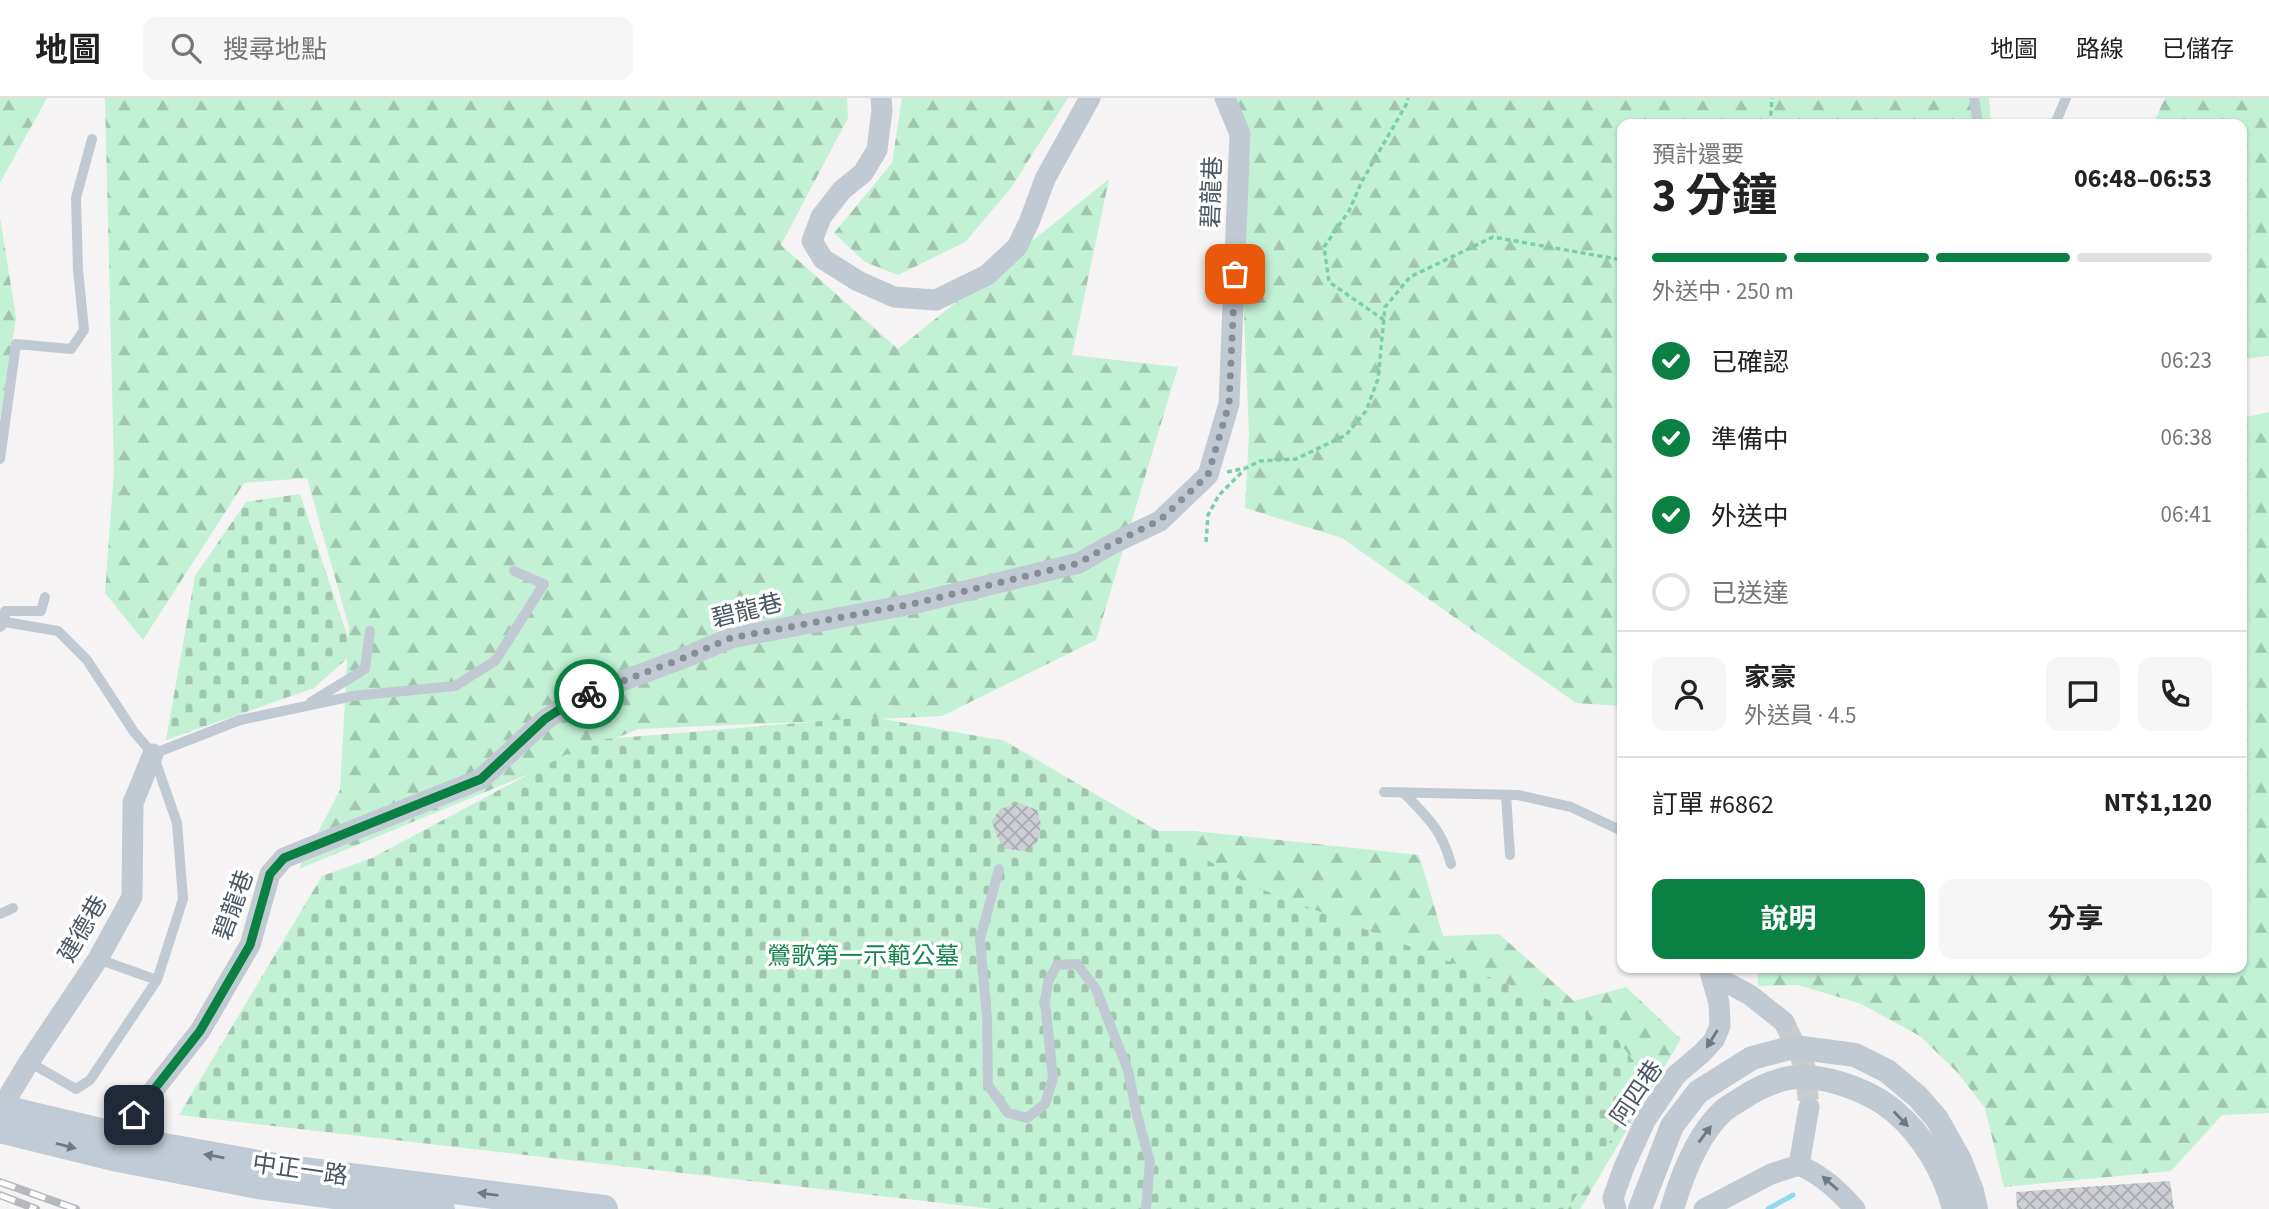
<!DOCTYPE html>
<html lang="zh-TW">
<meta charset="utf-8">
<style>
body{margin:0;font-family:"Source Sans 3","Noto Sans TC",sans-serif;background:#f6f6f6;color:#222;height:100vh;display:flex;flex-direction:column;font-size:26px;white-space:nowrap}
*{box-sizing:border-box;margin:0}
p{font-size:23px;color:#767676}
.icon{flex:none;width:38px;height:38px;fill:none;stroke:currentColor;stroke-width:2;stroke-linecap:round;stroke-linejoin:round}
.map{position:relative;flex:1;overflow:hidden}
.side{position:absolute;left:1617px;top:21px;width:630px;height:854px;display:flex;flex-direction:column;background:#fff;border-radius:14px;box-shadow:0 2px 5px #0004}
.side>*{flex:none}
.pin{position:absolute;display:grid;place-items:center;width:60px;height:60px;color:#fff;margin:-30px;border-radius:14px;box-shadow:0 4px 10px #0006}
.courier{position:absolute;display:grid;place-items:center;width:70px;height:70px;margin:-35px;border:5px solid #0b8043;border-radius:50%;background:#fff;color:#222;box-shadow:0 2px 9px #0007}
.headline em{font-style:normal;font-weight:700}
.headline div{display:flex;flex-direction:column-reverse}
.headline{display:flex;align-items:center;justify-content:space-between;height:119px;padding:0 35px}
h1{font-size:46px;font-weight:700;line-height:52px}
.bar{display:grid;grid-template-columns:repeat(4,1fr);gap:10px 7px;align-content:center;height:84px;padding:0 35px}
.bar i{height:9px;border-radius:5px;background:#e0e0e0}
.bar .selected{background:#0b8043}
.bar p{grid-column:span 4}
.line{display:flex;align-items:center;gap:18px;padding:0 35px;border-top:2px solid #e0e0e0}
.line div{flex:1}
.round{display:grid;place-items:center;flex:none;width:74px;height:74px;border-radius:14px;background:#f6f6f6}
ol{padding:0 35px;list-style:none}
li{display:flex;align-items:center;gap:21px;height:77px}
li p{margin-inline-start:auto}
li .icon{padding:7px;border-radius:50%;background:#0b8043;color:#fff;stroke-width:4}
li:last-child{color:#767676}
li i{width:38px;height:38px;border:4px solid #e0e0e0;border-radius:50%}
.cta{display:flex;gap:14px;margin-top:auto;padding:14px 35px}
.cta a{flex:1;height:80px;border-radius:14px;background:#0b8043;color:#fff;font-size:28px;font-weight:700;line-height:80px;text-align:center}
.cta a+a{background:#f6f6f6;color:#222}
header{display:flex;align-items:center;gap:42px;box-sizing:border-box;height:98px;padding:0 35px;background:#fff;border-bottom:2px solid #e0e0e0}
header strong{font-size:33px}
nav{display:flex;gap:38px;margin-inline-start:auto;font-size:24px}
.search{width:490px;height:63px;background:#f6f6f6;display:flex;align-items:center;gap:18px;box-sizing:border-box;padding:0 24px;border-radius:14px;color:#767676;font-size:26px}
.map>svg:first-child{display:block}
</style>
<header>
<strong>地圖</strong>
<div class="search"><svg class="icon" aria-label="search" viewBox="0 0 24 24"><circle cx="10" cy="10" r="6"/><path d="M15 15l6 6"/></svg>搜尋地點</div>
<nav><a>地圖</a><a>路線</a><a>已儲存</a></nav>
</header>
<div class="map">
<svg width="2269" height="1111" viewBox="0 0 2269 1111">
<defs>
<pattern id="forest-firs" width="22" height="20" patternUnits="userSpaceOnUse" patternTransform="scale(1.75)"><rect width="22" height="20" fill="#c3f1d5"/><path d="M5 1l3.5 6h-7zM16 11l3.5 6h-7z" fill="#a0c6b0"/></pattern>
<pattern id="cemetery-stones" width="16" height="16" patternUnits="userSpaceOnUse" patternTransform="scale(1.75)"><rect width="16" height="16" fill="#c3f1d5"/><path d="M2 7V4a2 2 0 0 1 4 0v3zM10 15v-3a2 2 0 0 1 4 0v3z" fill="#a0c6b0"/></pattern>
<pattern id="building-cross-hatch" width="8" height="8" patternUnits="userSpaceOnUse" patternTransform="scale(1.75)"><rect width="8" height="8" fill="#cdcfd5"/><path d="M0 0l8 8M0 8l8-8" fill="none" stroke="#a8abb0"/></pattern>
</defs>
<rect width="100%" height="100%" fill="#f5f3f3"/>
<path fill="url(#forest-firs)" d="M0,0h47l-47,85z
M105,0h742l1,20 -67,127 117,104 211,-170 -37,176 106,12 -82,273 -154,76 -304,13 -339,140 41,-79 9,-163 -42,-149 -63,5 -101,157 -38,-47 9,-123z
M902,0h166l-57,90 -46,54 -67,33 -33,-13 -31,-29 58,-70z
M1235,0h754l2,26h-369v582l-46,-3 -234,-165 -97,-30 4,-75z
M2165,0h104v258l-27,3v-235h-89z
M0,119l16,101 -16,101z
M2269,314v701l-47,2 -51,56 -167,16 -19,-79 -28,-36 -37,-36 -61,-33 -61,-18 -40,1 -1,-18h485v-550z
M1063,733h131l225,24 24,81 56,-2 75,67 52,-14 55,52 -101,170h-94z"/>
<path fill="url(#cemetery-stones)" d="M300,396l53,159 -39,35 -148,52 29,-164 51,-74z
M872,619l133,24 243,143 355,137 45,59 -80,129h-575l-814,-94 143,-239 50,-18 221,-118z"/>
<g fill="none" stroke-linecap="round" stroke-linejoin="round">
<path stroke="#90daee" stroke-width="5" d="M1768,1111l25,-14"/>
</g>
<path fill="url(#building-cross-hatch)" d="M1019,705l18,7 4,14 -4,19 -13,8 -19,-2 -8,-12 -5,-16 8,-12z
M2170,1083l4,28h-157l-1,-17z"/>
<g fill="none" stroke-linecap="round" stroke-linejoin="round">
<path stroke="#caccce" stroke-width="21" stroke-dasharray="21 10" stroke-linecap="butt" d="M1784,924l21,45 4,40"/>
<path stroke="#7ad0a6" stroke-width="3.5" stroke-dasharray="5 3.5" stroke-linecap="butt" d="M1770,26l2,-26
M1384,222l-55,-38 -5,-35 25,-36 13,-30 44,-76 2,-7
M1227,374l19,-4 14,-7 36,-2 50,-24 20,-24 12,-32 7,-72 25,-30 83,-40 129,23
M1206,444l2,-27 11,-20 25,-25"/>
<path stroke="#c1cad2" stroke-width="10" d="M1974,0l4,26
M2055,26l11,-26
M0,361l16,-115 55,5 13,-19 -6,-60 -2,-72 16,-59
M5,524v-11h36l4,-14
M0,529l5,-5 53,9 29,29 47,72 19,22 24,69 6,76 -26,81 -67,100 -14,9 -47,-27
M311,604l54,-33 5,-38
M153,656l87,-34 113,-24 102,-10 40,-25 49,-77 -30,-13
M1384,694l134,3 53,12 51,24
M1404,695c24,25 38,37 47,71
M1506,697l4,60
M999,771l-19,70 7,79 1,67 20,28 19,5 18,-14 8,-26 -8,-76 3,-20 9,-17 20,-1 19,25 32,81 9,45 13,47 -4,47
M0,816l13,-6
M98,861l59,21"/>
<path stroke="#c1cad2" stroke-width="21" d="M881,0l1,12 -5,40 -14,23 -21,17 -21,27 -9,24 11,18 35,22 36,16 42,3 51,-25 30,-28 13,-27 15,-41 45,-81
M1711,876l39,21 34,27
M0,1012l29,-48 69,-103 34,-62 1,-94 20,-49
M116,1050l3,-12 15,-21 66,-84 50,-86 20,-71 14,-16 197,-79 64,-59 34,-23 102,-38 50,-21 181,-34 167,-41 35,-20 46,-22 48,-46 21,-71 11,-270 -15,-36
M1799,1067l10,-58
M1616,1111l-3,-11 11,-31 22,-48 30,-44 26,-22 12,-13 6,-14 -1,-23 -10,-35
M1704,1111l67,-35 28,-9c24,11 39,25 56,44"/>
<path stroke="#c1cad2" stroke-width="24" d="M1640,1111l32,-83 26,-34 54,-34 42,-11 61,8 32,16 31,26 19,22 23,41 12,31 4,18
M1672,1111c10,-34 25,-74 51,-98 5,-5 12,-8 18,-12 13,-9 28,-16 43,-20 32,-9 85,11 110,32 29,24 51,62 60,98"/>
<path stroke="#c1cbd6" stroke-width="28" d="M0,1010l164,39 123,22 317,40
M0,1031l113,28 145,28 183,24"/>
<g stroke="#b5b8bd" stroke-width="8">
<path id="rail" d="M0,1084l76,27
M0,1097l36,14"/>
</g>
<use href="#rail" stroke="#fff" stroke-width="5" stroke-dasharray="16" stroke-linecap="butt"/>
</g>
<defs><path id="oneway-solid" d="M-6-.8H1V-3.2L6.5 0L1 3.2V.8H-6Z" transform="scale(1.75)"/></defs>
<g fill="#6e7983">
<use href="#oneway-solid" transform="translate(1712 941) rotate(122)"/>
<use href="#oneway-solid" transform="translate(1901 1021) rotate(46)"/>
<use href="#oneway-solid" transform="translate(1705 1036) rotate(-53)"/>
<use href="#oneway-solid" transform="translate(1830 1085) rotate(-139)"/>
</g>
<g fill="#6e7984">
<use href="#oneway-solid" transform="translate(66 1048) rotate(14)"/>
<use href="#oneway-solid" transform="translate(214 1058) rotate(-170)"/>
<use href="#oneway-solid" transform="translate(488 1096) rotate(-173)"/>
</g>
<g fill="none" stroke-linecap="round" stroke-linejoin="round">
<path stroke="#868d94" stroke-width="7" stroke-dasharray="0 12.6" d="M589,596l92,-35 50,-21 181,-34 167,-41 35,-20 46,-23 48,-45 21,-71 6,-130"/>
<path stroke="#0b8043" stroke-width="9" d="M134,1017l66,-84 50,-86 20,-71 14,-16 197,-79 64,-60 34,-22 10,-3"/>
</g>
<g text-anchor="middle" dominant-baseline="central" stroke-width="7" stroke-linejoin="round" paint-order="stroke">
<g font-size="24" fill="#4a5661" stroke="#fff">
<text transform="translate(1212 94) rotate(-88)">碧龍巷</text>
<text transform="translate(747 513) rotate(-14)">碧龍巷</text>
<text transform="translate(234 807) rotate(-70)">碧龍巷</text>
<text transform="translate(83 831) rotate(-60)">建德巷</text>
<text transform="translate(1637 995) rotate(-56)">阿四巷</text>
<text transform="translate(300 1072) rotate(8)">中正一路</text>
</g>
<g font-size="24" fill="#17864f" stroke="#fff">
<text x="863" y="858">鶯歌第一示範公墓</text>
</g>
</g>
</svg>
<div class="pin" style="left:1235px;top:176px;background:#ea580c"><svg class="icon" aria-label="bag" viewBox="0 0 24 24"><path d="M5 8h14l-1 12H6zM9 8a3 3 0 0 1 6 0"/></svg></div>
<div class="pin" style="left:134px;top:1017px;background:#1f2937"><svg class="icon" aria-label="home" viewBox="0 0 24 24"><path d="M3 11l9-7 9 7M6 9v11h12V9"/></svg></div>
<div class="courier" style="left:589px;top:596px"><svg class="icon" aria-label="bike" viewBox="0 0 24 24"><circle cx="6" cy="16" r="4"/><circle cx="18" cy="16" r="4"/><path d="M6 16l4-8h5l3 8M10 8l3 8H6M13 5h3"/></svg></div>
<section class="side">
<div class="headline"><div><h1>3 分鐘</h1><p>預計還要</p></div><em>06:48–06:53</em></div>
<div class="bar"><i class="selected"></i><i class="selected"></i><i class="selected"></i><i></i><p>外送中 · 250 m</p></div>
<ol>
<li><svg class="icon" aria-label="check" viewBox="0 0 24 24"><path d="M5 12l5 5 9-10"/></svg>已確認<p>06:23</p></li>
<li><svg class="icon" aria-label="check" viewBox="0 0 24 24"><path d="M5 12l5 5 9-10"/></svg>準備中<p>06:38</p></li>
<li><svg class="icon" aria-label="check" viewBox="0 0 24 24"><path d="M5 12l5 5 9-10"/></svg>外送中<p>06:41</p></li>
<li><i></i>已送達</li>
</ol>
<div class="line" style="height:126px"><a class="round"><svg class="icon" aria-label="person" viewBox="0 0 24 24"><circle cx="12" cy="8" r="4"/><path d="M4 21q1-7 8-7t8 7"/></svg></a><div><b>家豪</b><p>外送員 · 4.5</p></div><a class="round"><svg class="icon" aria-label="chat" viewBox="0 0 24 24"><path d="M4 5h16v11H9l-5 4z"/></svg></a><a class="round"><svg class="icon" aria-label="phone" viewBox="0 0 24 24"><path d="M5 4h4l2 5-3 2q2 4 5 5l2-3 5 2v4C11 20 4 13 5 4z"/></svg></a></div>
<div class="line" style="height:91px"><div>訂單 #6862</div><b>NT$1,120</b></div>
<div class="cta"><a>說明</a><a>分享</a></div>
</section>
</div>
